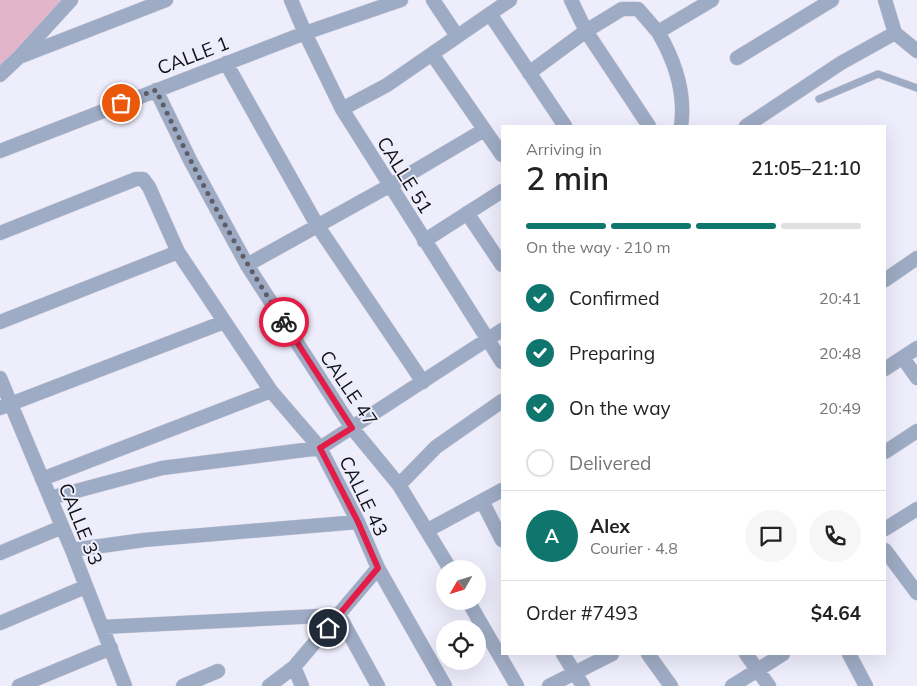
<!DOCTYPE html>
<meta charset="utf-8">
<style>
body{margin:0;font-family:Mulish,sans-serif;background:#f6f6f6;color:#222;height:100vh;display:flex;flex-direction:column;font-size:19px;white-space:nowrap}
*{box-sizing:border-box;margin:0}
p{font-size:16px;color:#767676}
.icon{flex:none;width:28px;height:28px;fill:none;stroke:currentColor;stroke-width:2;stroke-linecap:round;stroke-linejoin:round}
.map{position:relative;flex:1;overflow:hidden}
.sheet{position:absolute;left:501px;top:125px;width:385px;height:530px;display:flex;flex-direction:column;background:#fff;border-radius:0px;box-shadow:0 5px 20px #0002}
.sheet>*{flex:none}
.needle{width:32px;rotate:231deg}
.fabs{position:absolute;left:436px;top:560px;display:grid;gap:10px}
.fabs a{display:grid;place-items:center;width:50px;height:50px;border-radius:50%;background:#fff;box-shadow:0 5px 20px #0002;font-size:25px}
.pin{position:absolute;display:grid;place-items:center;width:42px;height:42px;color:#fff;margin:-21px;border:2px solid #fff;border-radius:50%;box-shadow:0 1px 5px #0007}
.courier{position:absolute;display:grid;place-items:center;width:50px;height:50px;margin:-25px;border:4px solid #e11d48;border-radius:50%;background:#fff;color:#222;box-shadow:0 1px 6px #0007}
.head em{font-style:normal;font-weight:600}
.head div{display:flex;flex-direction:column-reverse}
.head{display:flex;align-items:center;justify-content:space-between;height:85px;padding:0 25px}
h1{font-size:32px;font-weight:600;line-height:38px}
.bar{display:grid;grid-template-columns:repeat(4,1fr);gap:8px 5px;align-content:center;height:60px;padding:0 25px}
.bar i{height:6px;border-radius:4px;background:#e0e0e0}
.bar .selected{background:#0f766e}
.bar p{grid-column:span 4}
.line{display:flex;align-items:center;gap:12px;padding:0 25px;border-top:1px solid #e0e0e0}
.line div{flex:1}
.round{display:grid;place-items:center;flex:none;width:52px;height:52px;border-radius:26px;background:#f6f6f6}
ol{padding:0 25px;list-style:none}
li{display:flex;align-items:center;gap:15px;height:55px}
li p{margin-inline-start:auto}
li .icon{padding:5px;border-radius:50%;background:#0f766e;color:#fff;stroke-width:4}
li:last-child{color:#767676}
li i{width:28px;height:28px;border:2px solid #e0e0e0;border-radius:50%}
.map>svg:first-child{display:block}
</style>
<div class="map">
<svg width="917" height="686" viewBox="0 0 917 686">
<rect width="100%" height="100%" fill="#eeedfc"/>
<path fill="#e3b5cb" d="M0,0h63l-63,68z"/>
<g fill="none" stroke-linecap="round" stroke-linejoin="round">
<g stroke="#cacad7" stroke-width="8">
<path id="lane" d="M819,99l59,-25 39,14"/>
</g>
<g stroke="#cacad7" stroke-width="15">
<path id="street" d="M291,0l14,33 37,76 160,253
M433,0l24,36
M571,0l15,31 63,95
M490,14l75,112
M658,32c17,29 28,60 23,94
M895,33l22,18
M432,54l70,101
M19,57l147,-57
M737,58l95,-58
M226,63l91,162 106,157
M529,73l57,-42 36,-22h16l20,23 54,-32
M0,75l19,-18 52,-57
M156,90l34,70 57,105 105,163 47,57 51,84
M342,109l45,-24 123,-85
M746,126l95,-63 54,-30 -10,-33
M0,151l305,-118 96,-33
M467,213l35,52
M0,233l136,-54h7l6,8 29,65 93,139 49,57 38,74 20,46 67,118
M424,241l78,-50
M247,265l142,-79 95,-56
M885,280l32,-22
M0,322l178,-70
M903,358l14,20
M885,369l32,-21
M0,378l72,172 53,136
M0,408l224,-86
M885,452l32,-21
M42,479l229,-88
M399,485l37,-38 66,-46
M50,498l112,-30 158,-20 182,-118
M482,501l20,39
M885,529l32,-20
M428,530l74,-40
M72,550l72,-10 214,-18
M885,550l32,43
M0,553l62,-26
M468,601l49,85
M0,623l85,-36
M102,627l237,-12 39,71
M563,654l20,32
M648,654l23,32
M746,654l23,32
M849,654l17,32
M294,667l8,19
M19,686l92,-38
M183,686l35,-15
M269,686l25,-19 84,-99
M549,686l63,-32
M732,686l51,-32"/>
</g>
<use href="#lane" stroke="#9eabc4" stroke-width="7"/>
<use href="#street" stroke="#9eabc4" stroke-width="14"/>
</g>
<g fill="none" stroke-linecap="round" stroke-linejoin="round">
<path stroke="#5e5d66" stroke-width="5" stroke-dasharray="0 9" d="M121,103l35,-13c38,80 79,158 128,232"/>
<path stroke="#e11d48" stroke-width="6" d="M284,322l68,106 -32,20 38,74 20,46 -50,60"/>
</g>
<g text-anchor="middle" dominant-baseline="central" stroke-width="4" stroke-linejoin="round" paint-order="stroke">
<g font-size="19" fill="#101015" stroke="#eeedfc">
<text transform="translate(193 55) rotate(-21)">CALLE 1</text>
<text transform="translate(405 175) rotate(58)">CALLE 51</text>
<text transform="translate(349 388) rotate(56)">CALLE 47</text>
<text transform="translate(364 496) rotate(64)">CALLE 43</text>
<text transform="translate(81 524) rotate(68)">CALLE 33</text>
</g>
</g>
</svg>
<div class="fabs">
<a><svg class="needle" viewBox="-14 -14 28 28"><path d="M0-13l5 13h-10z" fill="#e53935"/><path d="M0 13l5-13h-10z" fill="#767676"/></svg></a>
<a><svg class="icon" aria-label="locate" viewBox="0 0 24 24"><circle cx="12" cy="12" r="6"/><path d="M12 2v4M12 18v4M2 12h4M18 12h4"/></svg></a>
</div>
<div class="pin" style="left:121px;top:103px;background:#ea580c"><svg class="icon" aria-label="bag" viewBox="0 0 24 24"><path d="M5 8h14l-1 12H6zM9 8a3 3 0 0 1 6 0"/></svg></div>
<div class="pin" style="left:328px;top:628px;background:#1f2937"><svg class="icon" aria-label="home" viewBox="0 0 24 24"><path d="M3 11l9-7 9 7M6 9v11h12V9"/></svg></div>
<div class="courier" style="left:284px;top:322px"><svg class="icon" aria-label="bike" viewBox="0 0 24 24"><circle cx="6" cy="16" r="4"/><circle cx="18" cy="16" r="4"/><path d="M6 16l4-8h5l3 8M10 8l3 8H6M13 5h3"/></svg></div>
<section class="sheet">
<div class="head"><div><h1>2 min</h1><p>Arriving in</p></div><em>21:05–21:10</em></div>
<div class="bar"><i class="selected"></i><i class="selected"></i><i class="selected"></i><i></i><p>On the way · 210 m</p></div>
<ol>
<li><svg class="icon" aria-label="check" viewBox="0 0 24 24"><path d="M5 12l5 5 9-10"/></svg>Confirmed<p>20:41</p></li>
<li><svg class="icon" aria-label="check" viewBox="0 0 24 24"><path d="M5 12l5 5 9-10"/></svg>Preparing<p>20:48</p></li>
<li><svg class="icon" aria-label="check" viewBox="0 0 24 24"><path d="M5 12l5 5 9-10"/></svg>On the way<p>20:49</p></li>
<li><i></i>Delivered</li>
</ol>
<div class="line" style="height:90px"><b class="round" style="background:#0f766e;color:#fff">A</b><div><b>Alex</b><p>Courier · 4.8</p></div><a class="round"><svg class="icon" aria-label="chat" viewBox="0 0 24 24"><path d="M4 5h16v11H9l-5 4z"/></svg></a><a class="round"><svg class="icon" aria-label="phone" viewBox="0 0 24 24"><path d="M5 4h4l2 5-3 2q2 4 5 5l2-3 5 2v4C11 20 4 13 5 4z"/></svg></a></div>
<div class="line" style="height:65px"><div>Order #7493</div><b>$4.64</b></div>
</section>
</div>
